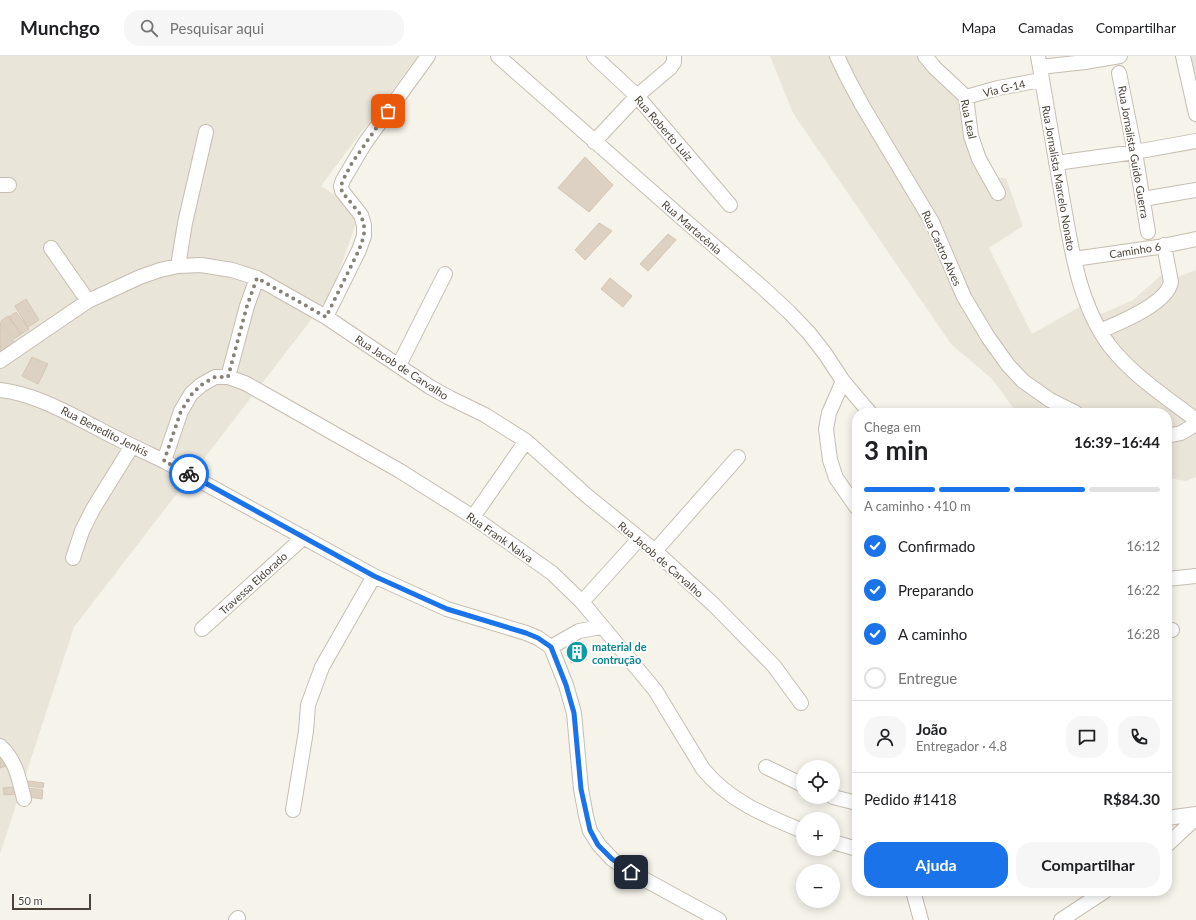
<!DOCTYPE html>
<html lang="pt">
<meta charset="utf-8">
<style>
body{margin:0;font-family:Lato,sans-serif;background:#f6f6f6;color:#202124;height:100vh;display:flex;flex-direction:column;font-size:15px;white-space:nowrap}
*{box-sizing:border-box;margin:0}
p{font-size:13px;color:#757577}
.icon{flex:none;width:22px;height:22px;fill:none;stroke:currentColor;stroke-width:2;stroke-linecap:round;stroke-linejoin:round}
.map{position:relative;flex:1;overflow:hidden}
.details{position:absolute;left:852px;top:352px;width:320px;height:488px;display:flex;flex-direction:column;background:#fff;border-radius:16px;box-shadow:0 2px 10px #0003}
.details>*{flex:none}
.tools{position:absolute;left:796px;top:704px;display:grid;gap:8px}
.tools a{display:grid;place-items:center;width:44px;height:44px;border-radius:50%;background:#fff;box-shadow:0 2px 10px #0003;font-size:20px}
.scale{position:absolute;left:12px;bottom:10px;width:79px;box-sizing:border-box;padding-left:4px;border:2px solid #4b4338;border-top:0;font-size:11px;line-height:14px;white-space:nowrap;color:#4b4338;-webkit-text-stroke:3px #fff;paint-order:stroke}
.pin{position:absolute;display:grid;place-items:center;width:34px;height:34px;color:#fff;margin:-17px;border-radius:8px;box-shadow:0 2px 6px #0006}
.courier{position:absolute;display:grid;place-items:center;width:40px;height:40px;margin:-20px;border:3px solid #1a73e8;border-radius:50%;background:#fff;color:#222;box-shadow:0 1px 5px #0007}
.headline em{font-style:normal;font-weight:700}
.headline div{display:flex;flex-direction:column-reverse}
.headline{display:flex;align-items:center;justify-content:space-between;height:68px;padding:0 12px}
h1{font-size:26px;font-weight:700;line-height:30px}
.bar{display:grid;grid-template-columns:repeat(4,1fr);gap:6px 4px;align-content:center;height:48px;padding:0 12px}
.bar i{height:5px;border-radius:3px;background:#e0e0e0}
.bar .on{background:#1a73e8}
.bar p{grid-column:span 4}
.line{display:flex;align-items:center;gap:10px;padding:0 12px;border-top:1px solid #e0e0e0}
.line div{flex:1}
.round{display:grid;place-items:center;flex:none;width:42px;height:42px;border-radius:16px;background:#f6f6f6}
ol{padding:0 12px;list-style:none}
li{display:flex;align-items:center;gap:12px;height:44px}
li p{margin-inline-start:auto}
li .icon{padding:4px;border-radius:50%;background:#1a73e8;color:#fff;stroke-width:4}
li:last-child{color:#757577}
li i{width:22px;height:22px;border:2px solid #e0e0e0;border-radius:50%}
.button{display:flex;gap:8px;margin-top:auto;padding:8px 12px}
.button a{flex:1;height:46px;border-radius:16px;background:#1a73e8;color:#fff;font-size:16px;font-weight:700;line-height:46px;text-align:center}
.button a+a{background:#f6f6f6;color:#202124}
header{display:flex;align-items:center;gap:24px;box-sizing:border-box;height:56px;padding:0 20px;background:#fff;border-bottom:1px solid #e0e0e0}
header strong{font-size:19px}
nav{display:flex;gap:22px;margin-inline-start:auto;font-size:14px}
.search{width:280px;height:36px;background:#f6f6f6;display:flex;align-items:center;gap:10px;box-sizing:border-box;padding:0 14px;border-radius:16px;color:#757577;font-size:15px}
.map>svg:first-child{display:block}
</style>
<header>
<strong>Munchgo</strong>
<div class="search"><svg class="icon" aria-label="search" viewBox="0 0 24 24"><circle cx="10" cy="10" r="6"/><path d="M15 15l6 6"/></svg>Pesquisar aqui</div>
<nav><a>Mapa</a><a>Camadas</a><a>Compartilhar</a></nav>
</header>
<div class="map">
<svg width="1196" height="864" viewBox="0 0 1196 864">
<rect width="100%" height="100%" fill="#f6f3eb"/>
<path fill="#eae5d9" d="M0,0h418l-97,130 39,26 -29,82 -257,333 -74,227z
M770,0h164l21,23 36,98 15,1 17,48 -34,22 43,86 56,-32 11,13 34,-15 33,-29 7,8 23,-9v207l-10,4 -19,-3v-65h-150l-25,-34 -41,-35 -158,-231z
M1183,0h13v64z"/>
<path fill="#dcd1c2" stroke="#d4c6b2" d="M585,101l28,28 -24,27 -31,-24z
M599,167l13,8 -27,29 -10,-10z
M668,178l8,6 -28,31 -8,-7z
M610,222l22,18 -9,11 -22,-18z
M26,243l13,21 -11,7 -13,-21z
M16,256l13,17 -8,5 -12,-17z
M8,260l13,18 -7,5 -13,-18z
M0,266l15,21 -15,11z
M32,301l16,7 -10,20 -16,-8z
M583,586l3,18 -15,3 -3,-18z
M3,698l3,12 -6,2v-13z
M28,725l16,2 -1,5 -15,-2z
M15,731l1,7 -12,1 -1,-7z
M29,732l14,2 -1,9 -14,-2z"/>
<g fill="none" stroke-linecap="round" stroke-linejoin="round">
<g stroke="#c6bdb0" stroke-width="16">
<path id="minor" d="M498,0l184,162 80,69 27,25 20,21 17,22 17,26 27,32
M594,0l43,40 93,109
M837,0l10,21 15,28 70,117 32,75 24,40 20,28 15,16 27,19 26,13
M925,0l10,12 31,29 5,39 8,23 19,34
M1038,0c8,47 16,93 24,140 9,50 16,106 47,149 23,30 57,52 87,75
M1183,0l13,58
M1040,11l45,-5 35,-6
M1119,17l16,79 13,80
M966,41l32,-9 43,-8
M594,86l43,-46 33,-28 4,-6v-6
M1056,107l79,-11 61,-11
M0,129h9
M1143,143l53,-9
M51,192l37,53
M1074,203l84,-12 38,-8
M178,210l7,-43 21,-91
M326,261l33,-67 5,-14v-11l-3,-10 -19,-24 -1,-5 2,-6 22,-37 63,-87
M1100,275c19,-8 67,-27 71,-49l-7,-37
M0,305l88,-60 52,-24 20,-7 18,-4 23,-1 31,5 25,8 69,39 104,70 20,11 35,17 41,26 60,54 69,56 59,54 60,61 27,37
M399,309l46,-91
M228,321l19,-71 10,-28
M843,325l-14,32 -3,16 4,31 6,18 21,30
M0,334c35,4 66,22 97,38 22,12 44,22 67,33l210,115 73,33 79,24 12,5 13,9 15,38 8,28 7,76 5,27 4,15 9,14 13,14 19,13 88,48
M1167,380l14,-3 15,-9
M164,405l17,-50 10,-17 10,-9 14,-8h13l17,6 23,13 132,75 73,46 79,56 30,29 73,88 48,79c26,32 63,47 100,62
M473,461l53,-76
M655,495l83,-94
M73,502l9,-27 11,-22 39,-63
M1167,523l29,-3
M582,546l57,-63
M202,573l102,-92
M1167,574h5
M551,591l28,-16 22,-4
M0,690c16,14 19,33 24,53
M766,711l37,18
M833,741l24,6
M293,754l13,-79 2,-26 14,-38 52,-91
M1167,762l29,-4
M833,786l24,7
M1167,789l29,-27
M913,835l8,29
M236,864l2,-2
M1061,864l44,-29"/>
</g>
<use href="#minor" stroke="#fff" stroke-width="14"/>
</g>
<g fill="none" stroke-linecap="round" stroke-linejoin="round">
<path stroke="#878177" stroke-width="4" stroke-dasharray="0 7.2" d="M189,418l-25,-13 17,-50 11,-17 9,-9 14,-8h13l19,-71 10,-28 69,39 33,-67 5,-14v-11l-3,-10 -19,-23 -1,-6 2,-6 9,-17 36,-52"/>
<path stroke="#1a73e8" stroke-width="5" d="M189,418l185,102 73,33 79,24 12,5 13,9 15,38 8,28 7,76 9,41 8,15 14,14 19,13"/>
</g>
<defs>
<g id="building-disc" transform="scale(1.15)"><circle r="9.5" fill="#0f9aa8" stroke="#fff"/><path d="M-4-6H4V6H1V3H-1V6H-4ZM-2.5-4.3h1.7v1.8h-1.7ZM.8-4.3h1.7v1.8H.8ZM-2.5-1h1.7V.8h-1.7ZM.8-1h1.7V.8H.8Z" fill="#fff"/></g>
</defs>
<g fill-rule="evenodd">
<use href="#building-disc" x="577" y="596"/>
</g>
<g text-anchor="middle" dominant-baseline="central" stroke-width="4" stroke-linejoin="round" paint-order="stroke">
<g font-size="11" fill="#4b4338" stroke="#fff">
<text transform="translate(1004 32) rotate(-13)">Via G-14</text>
<text transform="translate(969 63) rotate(78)">Rua Leal</text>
<text transform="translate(664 72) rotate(49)">Rua Roberto Luiz</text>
<text transform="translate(1134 96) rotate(80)">Rua Jornalista Guido Guerra</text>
<text transform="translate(1059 122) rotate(80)">Rua Jornalista Marcelo Nonato</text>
<text transform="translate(692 171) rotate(41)">Rua Martacênia</text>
<text transform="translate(942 192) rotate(66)">Rua Castro Alves</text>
<text transform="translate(1135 194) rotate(-9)">Caminho 6</text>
<text transform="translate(402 311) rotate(33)">Rua Jacob de Carvalho</text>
<text transform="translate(105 375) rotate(27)">Rua Benedito Jenkis</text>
<text transform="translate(500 481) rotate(35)">Rua Frank Nalva</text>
<text transform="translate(661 503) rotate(41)">Rua Jacob de Carvalho</text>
<text transform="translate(253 527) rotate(-42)">Travessa Eldorado</text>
</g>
<g font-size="11" font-weight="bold" fill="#0d838f" stroke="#fff" text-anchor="start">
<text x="592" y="590">material de<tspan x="592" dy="13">contrução</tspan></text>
</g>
</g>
</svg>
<div class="tools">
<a><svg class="icon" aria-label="locate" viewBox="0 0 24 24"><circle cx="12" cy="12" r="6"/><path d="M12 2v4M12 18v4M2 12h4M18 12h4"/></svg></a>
<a>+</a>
<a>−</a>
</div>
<div class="scale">50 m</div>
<div class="pin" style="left:388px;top:55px;background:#ea580c"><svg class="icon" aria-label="bag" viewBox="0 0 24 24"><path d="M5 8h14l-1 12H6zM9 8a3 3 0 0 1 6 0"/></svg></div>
<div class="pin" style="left:631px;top:816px;background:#1f2937"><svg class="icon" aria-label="home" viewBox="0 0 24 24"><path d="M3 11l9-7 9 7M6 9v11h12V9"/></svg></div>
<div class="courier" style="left:189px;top:418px"><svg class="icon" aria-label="bike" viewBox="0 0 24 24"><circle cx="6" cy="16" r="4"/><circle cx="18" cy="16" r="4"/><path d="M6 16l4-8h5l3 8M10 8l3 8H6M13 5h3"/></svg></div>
<section class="details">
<div class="headline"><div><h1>3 min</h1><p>Chega em</p></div><em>16:39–16:44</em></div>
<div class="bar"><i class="on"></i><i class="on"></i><i class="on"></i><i></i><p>A caminho · 410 m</p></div>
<ol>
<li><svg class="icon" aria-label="check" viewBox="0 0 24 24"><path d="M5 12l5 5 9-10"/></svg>Confirmado<p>16:12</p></li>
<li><svg class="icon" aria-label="check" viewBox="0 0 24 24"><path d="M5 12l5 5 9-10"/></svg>Preparando<p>16:22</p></li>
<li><svg class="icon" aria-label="check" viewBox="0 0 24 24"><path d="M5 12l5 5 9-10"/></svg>A caminho<p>16:28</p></li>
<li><i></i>Entregue</li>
</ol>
<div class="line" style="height:72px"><a class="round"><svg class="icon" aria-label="person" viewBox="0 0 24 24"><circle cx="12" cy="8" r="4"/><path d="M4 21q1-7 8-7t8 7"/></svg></a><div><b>João</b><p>Entregador · 4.8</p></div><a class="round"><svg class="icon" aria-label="chat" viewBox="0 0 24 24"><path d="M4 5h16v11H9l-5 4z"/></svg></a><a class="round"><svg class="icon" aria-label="phone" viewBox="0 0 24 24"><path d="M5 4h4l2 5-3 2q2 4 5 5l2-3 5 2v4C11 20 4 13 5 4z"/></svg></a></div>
<div class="line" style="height:52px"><div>Pedido #1418</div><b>R$84.30</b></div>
<div class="button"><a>Ajuda</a><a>Compartilhar</a></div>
</section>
</div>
